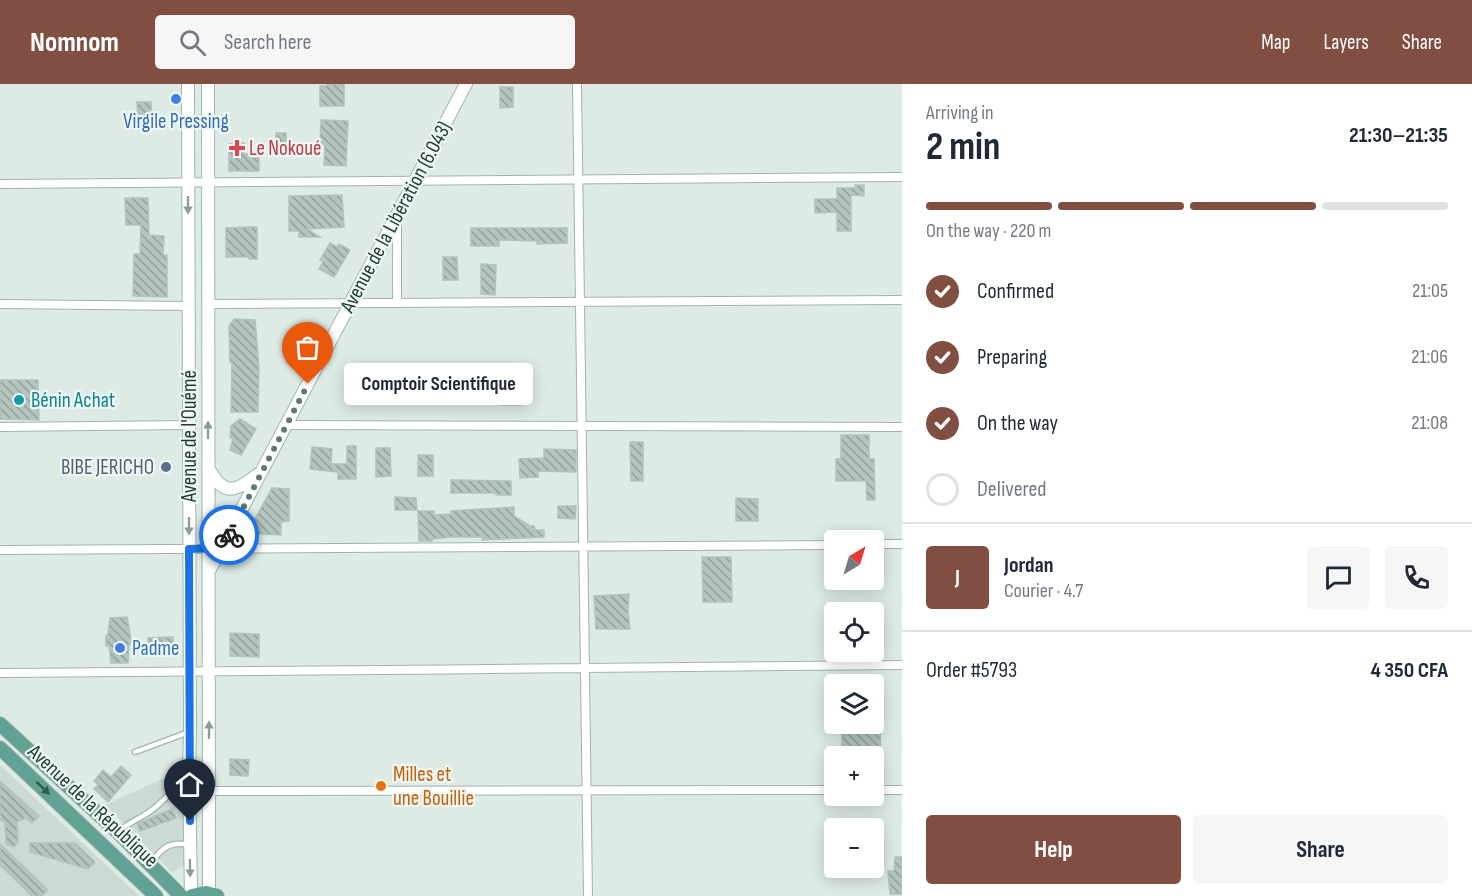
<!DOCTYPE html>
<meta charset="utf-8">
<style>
body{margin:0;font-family:"Sofia Sans Condensed",sans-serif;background:#f6f6f7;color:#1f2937;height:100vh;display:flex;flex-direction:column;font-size:22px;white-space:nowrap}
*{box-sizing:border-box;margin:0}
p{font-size:20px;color:#747a83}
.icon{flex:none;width:33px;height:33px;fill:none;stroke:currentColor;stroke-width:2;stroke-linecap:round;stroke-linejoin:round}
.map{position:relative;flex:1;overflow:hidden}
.side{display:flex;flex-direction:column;background:#fff;width:570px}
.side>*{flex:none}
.needle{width:39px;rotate:38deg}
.fabs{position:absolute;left:824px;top:446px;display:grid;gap:12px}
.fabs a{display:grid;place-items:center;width:60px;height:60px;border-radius:6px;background:#fff;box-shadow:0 3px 15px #0003;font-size:30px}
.pin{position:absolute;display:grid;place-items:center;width:51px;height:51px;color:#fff;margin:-62px -26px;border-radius:50% 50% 50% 0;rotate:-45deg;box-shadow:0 0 6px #0007}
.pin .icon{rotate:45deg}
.courier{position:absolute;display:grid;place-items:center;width:60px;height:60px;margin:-30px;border:4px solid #1a73e8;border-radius:50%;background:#fff;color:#222;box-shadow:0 2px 8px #0007}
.bubble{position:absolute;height:42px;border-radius:6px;background:#fff;box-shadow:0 3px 15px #0003;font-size:20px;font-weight:700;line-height:42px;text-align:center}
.overview em{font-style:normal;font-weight:700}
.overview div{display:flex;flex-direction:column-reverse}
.overview{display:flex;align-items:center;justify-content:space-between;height:102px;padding:0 24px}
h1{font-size:39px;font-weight:700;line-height:45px}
.bar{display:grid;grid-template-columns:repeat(4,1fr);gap:9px 6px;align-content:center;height:72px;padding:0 24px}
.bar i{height:8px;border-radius:4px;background:#e0e1e3}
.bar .on{background:#814f41}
.bar p{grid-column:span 4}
.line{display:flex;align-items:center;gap:15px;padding:0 24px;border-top:2px solid #e0e1e3}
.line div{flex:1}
.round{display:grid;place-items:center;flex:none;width:63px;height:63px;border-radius:6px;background:#f6f6f7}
ol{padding:0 24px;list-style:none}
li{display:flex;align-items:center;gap:18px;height:66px}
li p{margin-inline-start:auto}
li .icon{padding:6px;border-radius:50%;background:#814f41;color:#fff;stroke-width:4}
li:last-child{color:#747a83}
li i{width:33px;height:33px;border:3px solid #e0e1e3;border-radius:50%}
.cta{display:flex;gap:12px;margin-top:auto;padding:12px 24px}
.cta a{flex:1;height:69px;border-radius:6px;background:#814f41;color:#fff;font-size:24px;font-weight:700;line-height:69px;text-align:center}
.cta a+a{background:#f6f6f7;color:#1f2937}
header{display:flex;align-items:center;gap:36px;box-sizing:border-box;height:84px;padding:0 30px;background:#814f41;color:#fff}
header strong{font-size:28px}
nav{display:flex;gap:33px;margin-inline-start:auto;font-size:21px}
.search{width:420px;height:54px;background:#f6f6f7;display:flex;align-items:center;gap:15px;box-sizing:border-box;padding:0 21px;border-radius:6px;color:#747a83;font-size:22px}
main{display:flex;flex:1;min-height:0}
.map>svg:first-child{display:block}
</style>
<header>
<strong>Nomnom</strong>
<div class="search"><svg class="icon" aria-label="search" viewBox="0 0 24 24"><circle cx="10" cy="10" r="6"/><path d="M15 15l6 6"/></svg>Search here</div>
<nav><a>Map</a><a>Layers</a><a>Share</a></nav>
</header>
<main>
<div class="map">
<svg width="902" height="812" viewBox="0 0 902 812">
<defs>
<pattern id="building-back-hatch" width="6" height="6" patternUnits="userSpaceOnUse" patternTransform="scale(1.5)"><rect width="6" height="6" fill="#b3c5be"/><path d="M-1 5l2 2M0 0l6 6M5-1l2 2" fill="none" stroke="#91a19b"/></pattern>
</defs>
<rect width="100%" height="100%" fill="#deebe5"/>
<path fill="#ccdad4" d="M0,681l139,131h-139z
M184,685l2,95 -14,8 -67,-67z"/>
<path fill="url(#building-back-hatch)" stroke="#b0c4bd" stroke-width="1.5" d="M327,0h17v22h-24v-20h7z
M500,3h13v20l-13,1z
M137,18h14l1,23h-14z
M321,36l27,1 -2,45 -22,-1 1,-20 -5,-1z
M276,49h10l1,22h-11z
M244,59v11h15v17h-30v-27z
M855,101h9v11l-13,-1v36h-14v-19l-22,1v-14h22v-11h18z
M342,111l2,32 -37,2 13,8h-21v-6h-10v-35z
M125,114h23l1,37 15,1 -1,19h4v42l-34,-1 1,-42h6l1,-29h-15z
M248,143h9v32h-8v-2h-23v-29z
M471,144h96v15l-30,1v-3l-38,-1v6h-28z
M330,159l7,4 2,-3 11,6 -16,27 -15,-8 4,-7 -3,-2z
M443,173h14l1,23h-15z
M481,180l15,1 -1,30 -14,-1z
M234,235l21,1 4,48 -1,44h-27l1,-50h-2l-1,-36z
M509,280h11l1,41h-18l-1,-16h-9l-1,-22h17z
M0,296h38l1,40 -39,-1z
M240,335l16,10 -15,26 -11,-5 3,-12h-3l1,-12z
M841,351h28v24h5l1,41h-8l-1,-19h-30v-22h5z
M630,358h13v39h-12z
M347,362h9v33h-18v-7l-28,-3 2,-22 20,2 -1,15h16z
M376,364h14l1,28 -15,1z
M544,365l32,1v22l-38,-1v6l-18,1 -1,-19 25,-1z
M418,371h15v21h-15z
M451,396l60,1v14h-15v-2h-45z
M272,404l17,1v32l-8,1v13l-34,-2z
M395,413l21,1 1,12h-22z
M736,414l22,1v22h-22z
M558,422h18l-1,13 -17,-1z
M514,423v9l16,10h4l1,4h9v7l-62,3v-3h-29l-21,2v2h-13l-1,-30h16v4l17,-1v-3z
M702,473h29l1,45h-29z
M629,510l-1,17 2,18h-34l-2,-33z
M127,533l5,28h-3l-1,18h-17l-2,-18 -3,1v-10l2,-2 2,-16z
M230,549l29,1v23l-29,-1z
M173,553v18l-24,1 -1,-18z
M873,598h8l-1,96h-7v-22h-31v-33h31z
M230,675l19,1 -1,16 -18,-1z
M121,682l10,9 -23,27 -14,-13 4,-4 -4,-4 9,-11 8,7z
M0,697l39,35 -7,7 -6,-5 -9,4 1,20 -4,5 -8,-3 -1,-21 -5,-4z
M172,725l4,9 -36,13 -3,-7z
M30,759h45l20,19 -7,7 -58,-17z
M0,760l48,46 -6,6h-10l-32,-31z
M895,773h7v37h-12l-2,-23h6z"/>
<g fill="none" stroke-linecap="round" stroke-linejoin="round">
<g stroke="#a1b3ac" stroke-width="7">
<path id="lane" d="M135,668l54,-20
M120,746c10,-8 19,-11 29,-18 16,-10 25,-25 38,-37
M151,780c10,-17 20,-23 39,-19"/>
</g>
<g stroke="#a1b3ac" stroke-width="10">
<path id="street" d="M577,0l11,812
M0,100l902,-7
M397,133v86
M0,220l188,2
M208,220l694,-4
M287,341l615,2
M0,343l189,-2
M873,460h29
M0,466l834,-5
M0,589c301,0 601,-7 902,-8
M873,706h29
M209,707l625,-1"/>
</g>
<g stroke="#9db7ae" stroke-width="14">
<path id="secondary" d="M188,0l2,647 -1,42 2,123
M208,0l1,810
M210,387c14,25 26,21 47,4
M209,487l257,-487"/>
</g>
<g stroke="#c0c8c6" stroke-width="16">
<path id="primary" d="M0,640l118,108 63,64
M0,664l156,148
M192,812l14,-3 11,3"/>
</g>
<use href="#lane" stroke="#fff" stroke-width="4.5"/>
<use href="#street" stroke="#fff" stroke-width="8"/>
<use href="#secondary" stroke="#fff" stroke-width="12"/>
<use href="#primary" stroke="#60a293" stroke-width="14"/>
</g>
<defs><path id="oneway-solid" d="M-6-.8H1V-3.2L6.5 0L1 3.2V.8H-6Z" transform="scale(1.5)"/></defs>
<g fill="#8f9d9a">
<use href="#oneway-solid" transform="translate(188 121) rotate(90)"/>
<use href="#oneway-solid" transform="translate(208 346) rotate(-90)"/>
<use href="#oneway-solid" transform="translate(189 442) rotate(90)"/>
<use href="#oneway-solid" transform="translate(209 646) rotate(-90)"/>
<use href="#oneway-solid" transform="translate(190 784) rotate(89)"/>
</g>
<use fill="#325a50" href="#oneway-solid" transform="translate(43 704) rotate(43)"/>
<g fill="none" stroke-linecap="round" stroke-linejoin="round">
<path stroke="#627972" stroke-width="6" stroke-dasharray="0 10.8" d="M229,451l79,-151"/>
<path stroke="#1a73e8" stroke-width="8" d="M190,737l-1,-272 33,-1 7,-13"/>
</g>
<g fill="#3f7fe0" stroke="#eef7f3" stroke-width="2">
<circle cx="176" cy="15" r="6"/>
<circle cx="120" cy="564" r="6"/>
</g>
<path fill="#e0444e" stroke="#eef7f3" stroke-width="2" d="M234 55h6v6h6v6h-6v6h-6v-6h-6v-6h6z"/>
<circle fill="#0f9aa8" stroke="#eef7f3" stroke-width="2" cx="19" cy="316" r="6"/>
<circle fill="#5c6f8a" stroke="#eef7f3" stroke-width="2" cx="166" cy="383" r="6"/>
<circle fill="#e8710a" stroke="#eef7f3" stroke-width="2" cx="381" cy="702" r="6"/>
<g text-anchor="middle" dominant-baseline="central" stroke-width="4.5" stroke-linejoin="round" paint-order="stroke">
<g font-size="21" fill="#366cbe" stroke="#eef7f3">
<text x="176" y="37">Virgile Pressing</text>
<text x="132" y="564" text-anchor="start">Padme</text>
</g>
<g font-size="21" fill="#be3a42" stroke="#eef7f3" text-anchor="start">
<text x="249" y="64">Le Nokoué</text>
</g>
<g font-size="21" fill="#1f3b34" stroke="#eef7f3">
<text transform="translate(396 133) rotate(-62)">Avenue de la Libération (6.043)</text>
<text transform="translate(189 352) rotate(-90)">Avenue de l'Ouémé</text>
<text transform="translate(93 722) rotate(43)">Avenue de la République</text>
</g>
<g font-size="21" fill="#0d838f" stroke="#eef7f3" text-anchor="start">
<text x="31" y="316">Bénin Achat</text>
</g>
<g font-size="21" fill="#4e5e75" stroke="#eef7f3" text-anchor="end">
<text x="154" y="383">BIBE JERICHO</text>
</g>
<g font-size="21" fill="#c56008" stroke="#eef7f3" text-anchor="start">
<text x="393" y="690">Milles et<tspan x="393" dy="24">une Bouillie</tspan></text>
</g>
</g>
</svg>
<div class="fabs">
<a><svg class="needle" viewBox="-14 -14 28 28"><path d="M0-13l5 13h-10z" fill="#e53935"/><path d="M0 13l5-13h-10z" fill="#747a83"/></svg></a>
<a><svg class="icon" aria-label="locate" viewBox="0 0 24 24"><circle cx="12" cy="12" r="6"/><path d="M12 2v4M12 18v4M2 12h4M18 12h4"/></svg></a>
<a><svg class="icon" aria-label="layers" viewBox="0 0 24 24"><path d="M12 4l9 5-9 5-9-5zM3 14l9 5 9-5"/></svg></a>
<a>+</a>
<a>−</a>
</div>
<div class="pin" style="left:308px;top:300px;background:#ea580c"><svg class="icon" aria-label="bag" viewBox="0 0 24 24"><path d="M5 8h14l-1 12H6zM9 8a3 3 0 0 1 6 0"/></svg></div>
<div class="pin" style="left:190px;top:737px;background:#1f2937"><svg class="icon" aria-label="home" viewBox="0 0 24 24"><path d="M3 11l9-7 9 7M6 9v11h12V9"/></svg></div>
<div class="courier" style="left:229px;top:451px"><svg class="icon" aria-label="bike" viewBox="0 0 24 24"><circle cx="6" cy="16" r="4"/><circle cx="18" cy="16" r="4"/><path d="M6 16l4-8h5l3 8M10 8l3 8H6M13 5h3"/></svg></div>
<div class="bubble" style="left:344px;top:279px;width:189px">Comptoir Scientifique</div>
</div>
<section class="side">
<div class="overview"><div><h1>2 min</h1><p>Arriving in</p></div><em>21:30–21:35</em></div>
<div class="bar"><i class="on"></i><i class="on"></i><i class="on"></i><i></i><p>On the way · 220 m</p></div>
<ol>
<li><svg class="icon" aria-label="check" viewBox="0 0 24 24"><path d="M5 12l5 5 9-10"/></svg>Confirmed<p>21:05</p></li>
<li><svg class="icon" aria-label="check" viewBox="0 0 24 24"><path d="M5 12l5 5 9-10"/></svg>Preparing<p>21:06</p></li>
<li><svg class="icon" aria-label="check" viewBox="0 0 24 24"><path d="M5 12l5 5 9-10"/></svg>On the way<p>21:08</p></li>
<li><i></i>Delivered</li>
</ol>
<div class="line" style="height:108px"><b class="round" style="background:#814f41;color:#fff">J</b><div><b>Jordan</b><p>Courier · 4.7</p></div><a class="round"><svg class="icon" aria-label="chat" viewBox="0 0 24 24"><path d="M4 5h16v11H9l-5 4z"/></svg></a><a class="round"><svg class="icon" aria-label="phone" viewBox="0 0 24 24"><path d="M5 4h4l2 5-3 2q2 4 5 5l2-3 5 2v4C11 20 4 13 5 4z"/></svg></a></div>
<div class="line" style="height:78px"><div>Order #5793</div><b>4 350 CFA</b></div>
<div class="cta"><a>Help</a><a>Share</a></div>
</section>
</main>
